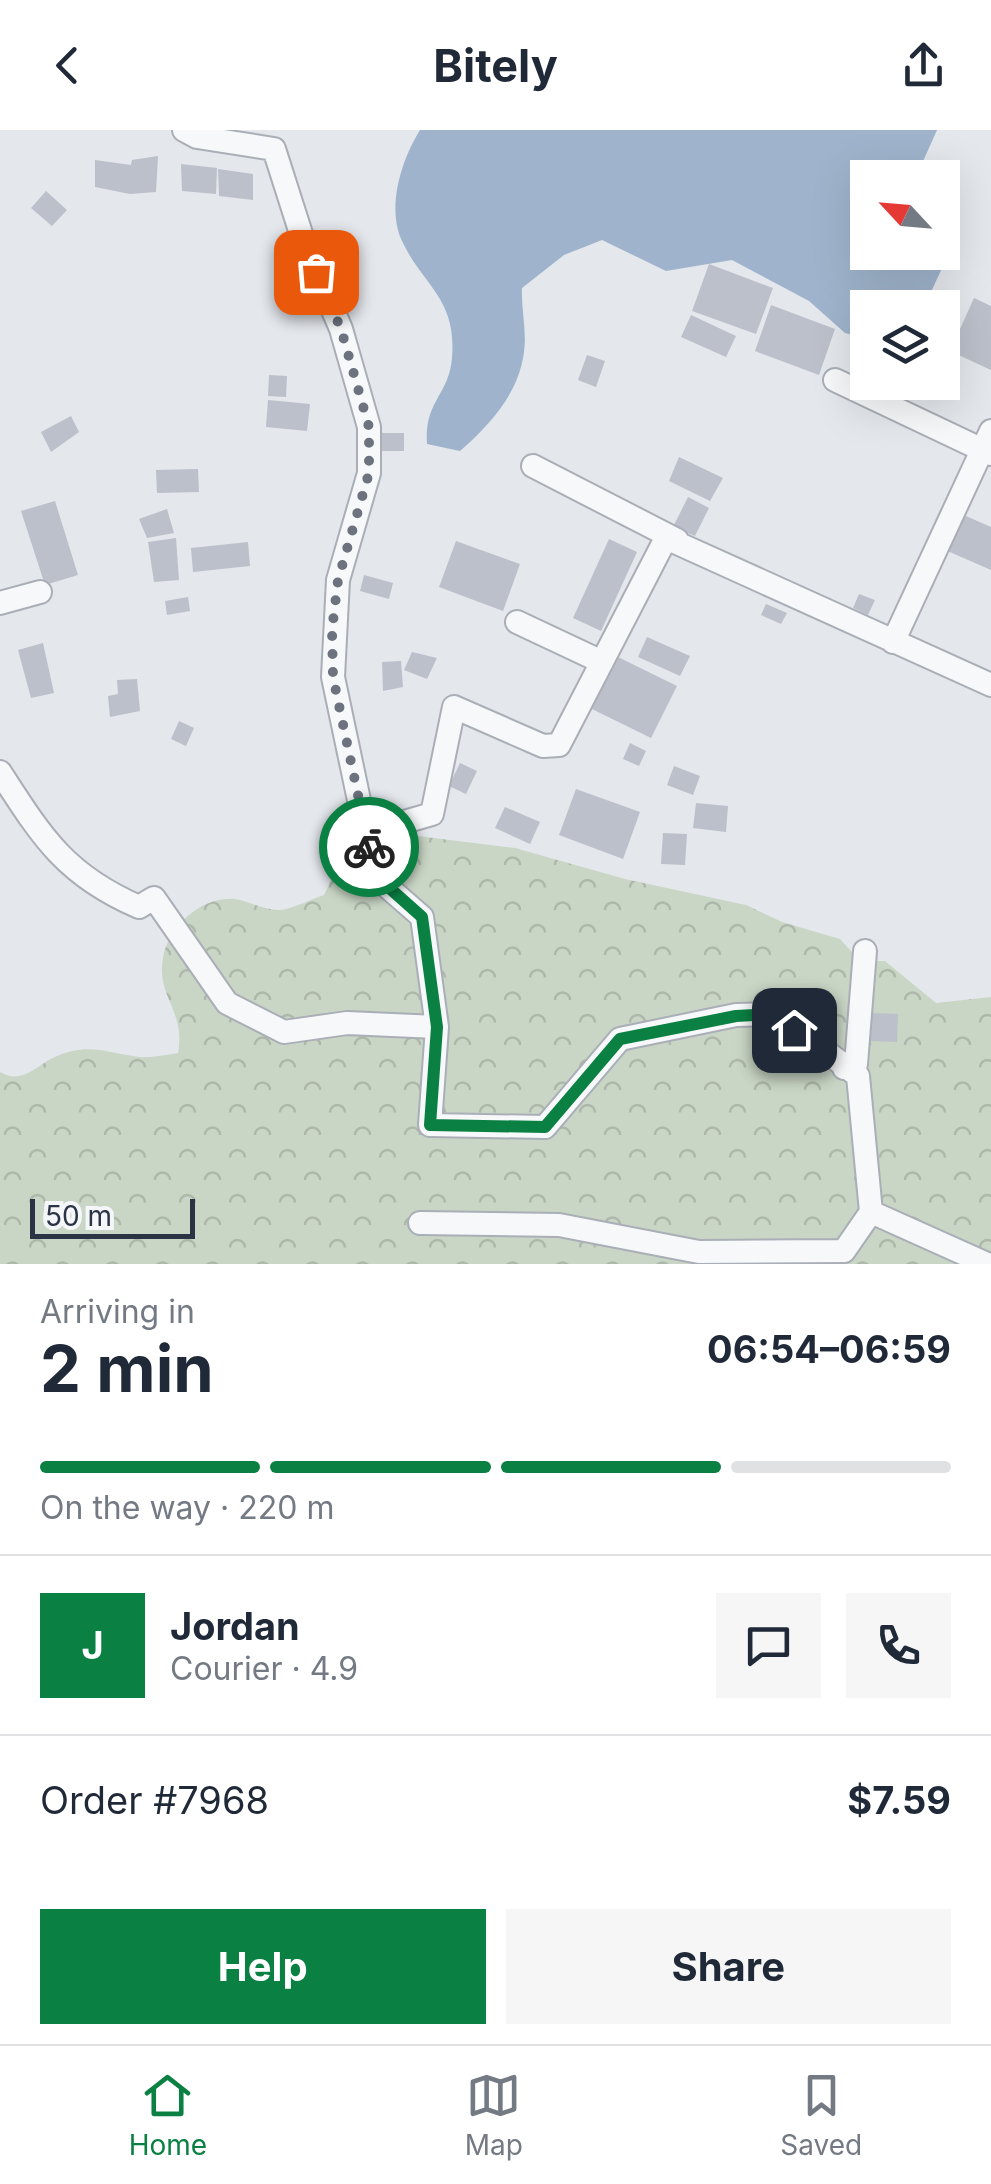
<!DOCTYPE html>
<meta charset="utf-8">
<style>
body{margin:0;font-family:Inter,sans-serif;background:#f6f6f7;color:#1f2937;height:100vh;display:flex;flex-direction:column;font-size:38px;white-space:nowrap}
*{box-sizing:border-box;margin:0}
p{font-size:32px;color:#747a83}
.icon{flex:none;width:55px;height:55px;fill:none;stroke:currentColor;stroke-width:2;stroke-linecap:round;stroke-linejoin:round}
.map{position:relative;height:1134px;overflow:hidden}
.sheet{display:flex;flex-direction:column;background:#fff;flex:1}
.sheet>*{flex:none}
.needle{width:65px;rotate:296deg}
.controls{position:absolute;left:850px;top:30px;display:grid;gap:20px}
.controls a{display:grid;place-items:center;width:110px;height:110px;border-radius:0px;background:#fff;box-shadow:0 10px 40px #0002;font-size:50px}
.scale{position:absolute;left:30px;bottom:25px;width:165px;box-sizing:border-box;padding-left:10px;border:5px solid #2b3445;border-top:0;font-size:28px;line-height:35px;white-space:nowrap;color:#2b3445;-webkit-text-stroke:8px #f4f6f9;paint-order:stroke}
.pin{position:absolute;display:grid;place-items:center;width:85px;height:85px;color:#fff;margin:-42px;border-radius:20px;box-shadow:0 5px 15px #0006}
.courier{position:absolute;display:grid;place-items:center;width:100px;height:100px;margin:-50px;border:8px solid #0b8043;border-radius:50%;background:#fff;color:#222;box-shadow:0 2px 12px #0007}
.head em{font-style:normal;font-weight:700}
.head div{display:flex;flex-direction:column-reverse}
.head{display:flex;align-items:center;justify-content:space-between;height:170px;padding:0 40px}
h1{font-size:65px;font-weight:700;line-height:75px}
.bar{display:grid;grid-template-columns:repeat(4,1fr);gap:15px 10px;align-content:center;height:120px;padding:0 40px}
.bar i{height:12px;border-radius:8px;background:#e0e1e3}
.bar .on{background:#0b8043}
.bar p{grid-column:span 4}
.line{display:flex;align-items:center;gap:25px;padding:0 40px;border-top:2px solid #e0e1e3}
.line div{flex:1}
.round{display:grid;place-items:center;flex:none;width:105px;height:105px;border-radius:0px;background:#f6f6f7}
.action{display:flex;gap:20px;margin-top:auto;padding:20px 40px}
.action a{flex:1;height:115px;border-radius:0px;background:#0b8043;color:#fff;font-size:40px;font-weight:700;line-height:115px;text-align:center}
.action a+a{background:#f6f6f7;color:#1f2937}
header{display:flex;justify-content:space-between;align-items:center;height:130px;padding:0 40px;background:#fff;font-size:45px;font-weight:700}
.tab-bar{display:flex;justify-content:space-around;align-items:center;height:140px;border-top:2px solid #e0e1e3;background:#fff;font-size:28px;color:#747a83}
.tab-bar a{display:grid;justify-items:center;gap:5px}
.tab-bar .on{color:#0b8043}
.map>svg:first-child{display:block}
</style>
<header><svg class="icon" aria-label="back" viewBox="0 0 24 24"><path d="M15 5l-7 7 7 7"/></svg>Bitely<svg class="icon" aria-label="share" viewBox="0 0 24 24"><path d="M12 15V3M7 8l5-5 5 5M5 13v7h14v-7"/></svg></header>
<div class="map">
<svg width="991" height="1134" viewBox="0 0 991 1134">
<defs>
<pattern id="park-crowns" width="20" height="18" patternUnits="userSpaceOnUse" patternTransform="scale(2.5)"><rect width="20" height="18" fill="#c9d6c5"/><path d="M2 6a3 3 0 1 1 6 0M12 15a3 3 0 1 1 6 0" fill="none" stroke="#adb8ab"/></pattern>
</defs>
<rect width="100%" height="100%" fill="#e4e7ec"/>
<path fill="url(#park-crowns)" d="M386,702l129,16 110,31 121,26 36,17 58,17 20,22h25l51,42 55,-6v267h-991v-192c23,13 35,-6 55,-15 33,-15 52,-4 84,0 12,1 26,-2 39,-4 8,-43 -22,-55 -15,-95 5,-32 39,-62 72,-59 14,2 30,12 45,11 13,-1 31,-11 44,-15l19,-40z"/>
<path fill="#9fb4cc" d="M420,0h517l-21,47 -48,1v74h74l1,-56 9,5 4,37 -32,69 -56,1 -1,31 -22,-6 -36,-32 -77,-41 -66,11 -64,-31 -38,15 -42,33c-1,21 5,43 2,64 -5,41 -34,73 -64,99l-33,-7c-3,-43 22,-49 25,-86 5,-60 -29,-72 -50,-117 -16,-34 0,-82 18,-111z"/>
<path fill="#bbc0ca" d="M158,26l-2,36 -26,2 -35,-7v-27l36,5 1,-5z
M181,34l36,4 -1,26 -34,-3z
M218,39l35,5v26l-34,-4z
M46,61l21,19 -15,16 -21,-18z
M709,134l64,24 -17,46 -64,-23z
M974,168l17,8v64l-41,-19z
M771,175l64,24 -16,46 -64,-24z
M691,185l45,21 -10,21 -45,-20z
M587,225l18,6 -9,26 -18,-7z
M269,245l18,1 -1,21 -18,-1z
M268,270l42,4 -3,27 -41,-4z
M71,286l8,16 -28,20 -10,-20z
M381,303h23v18h-23z
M679,327l44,21 -13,23 -41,-20z
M198,339l1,23 -42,1 -1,-23z
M688,367l21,11 -14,28 -22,-9z
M55,371l23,74 -33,10 -24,-74z
M167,379l7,24 -27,5 -8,-19z
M959,383l32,14v43l-48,-21z
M176,408l3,42 -25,2 -6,-40z
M609,409l28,13 -36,79 -28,-13z
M456,411l64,23 -17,47 -64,-24z
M248,412l2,24 -57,6 -2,-24z
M364,445l29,8 -4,16 -29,-8z
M859,464l16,6 -7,15 -15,-7z
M188,467l2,14 -23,4 -2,-14z
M766,474l21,9 -6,11 -20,-9z
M647,507l43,19 -10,20 -42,-19z
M43,513l11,50 -23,5 -13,-48z
M412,522l25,6 -10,21 -23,-9z
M618,527l59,29 -26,52 -59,-29z
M401,531l2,26 -20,4 -1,-29z
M137,549l3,32 -30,6 -2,-21 10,-2 -1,-14z
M179,591l15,7 -8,18 -15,-7z
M630,613l16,8 -7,15 -16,-7z
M460,633l17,8 -11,23 -17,-8z
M674,636l26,10 -7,19 -26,-10z
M576,659l64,23 -17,47 -64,-24z
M696,673l32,3 -2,26 -33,-4z
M505,677l35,15 -10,22 -35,-16z
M663,703l24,1 -2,31 -24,-1z
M833,880l1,14 -22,2 -1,-14z
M872,883l26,1 -1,28 -26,-1z"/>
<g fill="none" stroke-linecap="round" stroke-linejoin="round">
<g stroke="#a9aeb7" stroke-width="26">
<path id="minor" d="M835,250l156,74
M533,336l144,74
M0,473l40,-11
M517,492l85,40
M893,512l98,-211
M0,642c42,65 65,103 139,135l15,-9 73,105 57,29 63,-9 90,4 -15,-110 -47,-41 -42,-199 5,-97 31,-107v-46l-28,-98 -37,-86 -30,-94 -77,-12 -13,-7
M366,703l66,-19 22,-107 89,39 16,-1 107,-207 325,147
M437,897l-7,98 115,2 75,-88 116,-24 41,-1 81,62 13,136
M844,938l12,-4 9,-113
M420,1093l139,2 140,27 145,-1 27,-39 116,52"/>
</g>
<use href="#minor" stroke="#f7f8fa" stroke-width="22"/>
</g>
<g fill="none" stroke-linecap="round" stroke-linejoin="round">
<path stroke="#6c737f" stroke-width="10" stroke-dasharray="0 18" d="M316,142l25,57 28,98v46l-31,107 -6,50 1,47 36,170"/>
<path stroke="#0b8043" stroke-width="12" d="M369,717l7,29 46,41 15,110 -7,98 115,2 75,-88 116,-23 40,-2 18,16"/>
</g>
</svg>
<div class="controls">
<a><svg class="needle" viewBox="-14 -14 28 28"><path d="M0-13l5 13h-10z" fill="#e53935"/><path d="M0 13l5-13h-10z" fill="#747a83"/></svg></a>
<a><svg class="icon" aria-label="layers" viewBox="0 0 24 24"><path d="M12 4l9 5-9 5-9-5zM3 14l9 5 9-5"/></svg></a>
</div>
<div class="scale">50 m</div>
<div class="pin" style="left:316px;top:142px;background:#ea580c"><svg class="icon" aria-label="bag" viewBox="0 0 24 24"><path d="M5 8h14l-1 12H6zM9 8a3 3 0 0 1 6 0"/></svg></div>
<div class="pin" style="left:794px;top:900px;background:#1f2937"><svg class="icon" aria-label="home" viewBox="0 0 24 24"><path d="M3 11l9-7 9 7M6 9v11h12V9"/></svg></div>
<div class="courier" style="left:369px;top:717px"><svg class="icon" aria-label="bike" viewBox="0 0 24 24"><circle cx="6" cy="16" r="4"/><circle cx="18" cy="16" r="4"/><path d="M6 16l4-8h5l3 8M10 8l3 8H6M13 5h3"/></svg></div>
</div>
<section class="sheet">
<div class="head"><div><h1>2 min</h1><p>Arriving in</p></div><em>06:54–06:59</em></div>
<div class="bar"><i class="on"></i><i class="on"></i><i class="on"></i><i></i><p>On the way · 220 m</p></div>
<div class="line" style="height:180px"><b class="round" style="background:#0b8043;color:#fff">J</b><div><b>Jordan</b><p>Courier · 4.9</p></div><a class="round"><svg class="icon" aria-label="chat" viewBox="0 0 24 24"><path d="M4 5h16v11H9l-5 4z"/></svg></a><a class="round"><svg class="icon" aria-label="phone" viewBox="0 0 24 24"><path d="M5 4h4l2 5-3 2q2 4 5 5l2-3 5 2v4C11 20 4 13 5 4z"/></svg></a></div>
<div class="line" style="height:130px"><div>Order #7968</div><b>$7.59</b></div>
<div class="action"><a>Help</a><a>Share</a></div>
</section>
<nav class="tab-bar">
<a class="on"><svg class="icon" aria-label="home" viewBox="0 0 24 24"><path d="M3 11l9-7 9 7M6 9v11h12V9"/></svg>Home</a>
<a><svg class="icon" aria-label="map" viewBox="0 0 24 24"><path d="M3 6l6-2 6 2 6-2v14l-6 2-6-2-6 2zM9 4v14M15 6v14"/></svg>Map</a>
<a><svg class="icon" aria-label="saved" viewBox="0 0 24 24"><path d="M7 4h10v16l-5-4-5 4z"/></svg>Saved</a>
</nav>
